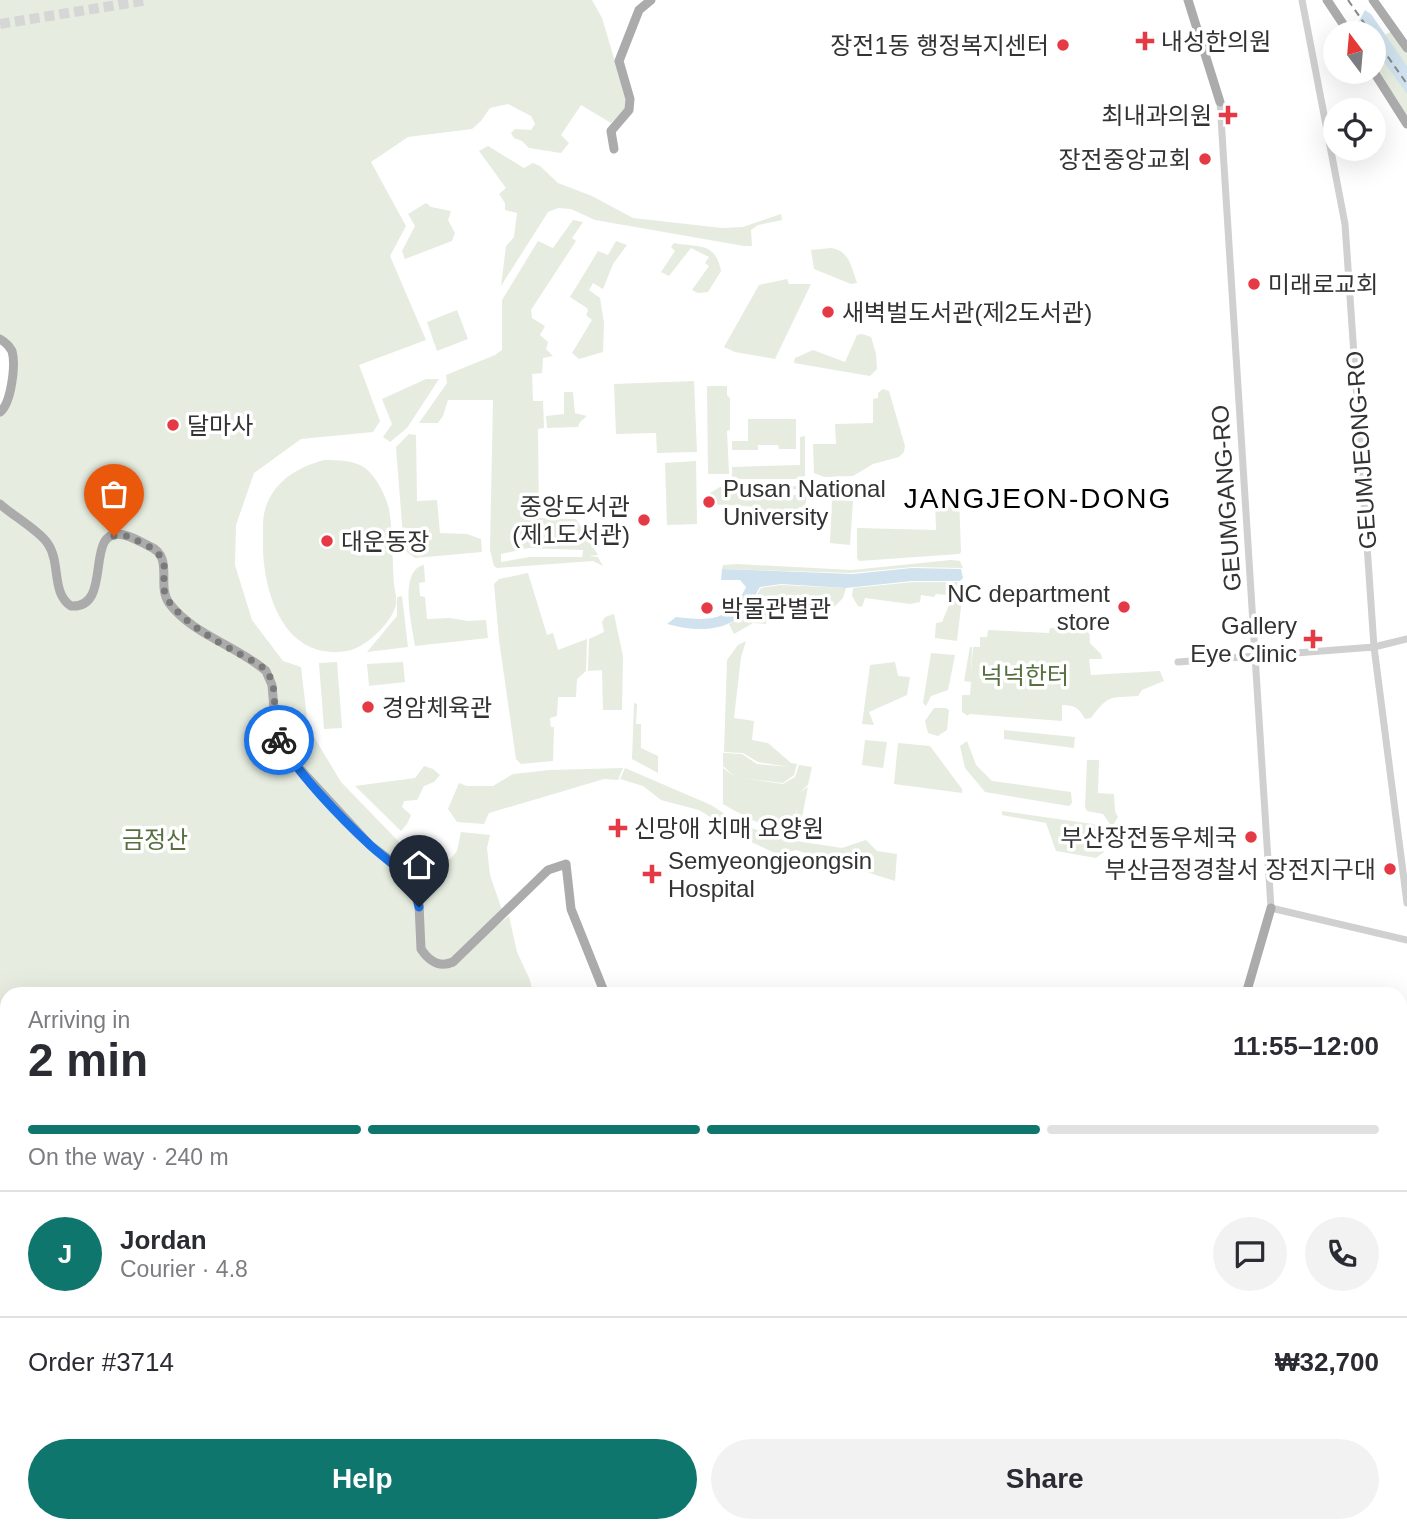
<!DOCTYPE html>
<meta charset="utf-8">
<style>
body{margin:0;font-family:Helvetica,"Noto Sans KR",sans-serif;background:#f2f2f3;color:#2b2b33;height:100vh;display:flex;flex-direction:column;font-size:26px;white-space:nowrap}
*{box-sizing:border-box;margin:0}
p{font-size:23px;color:#7c7c81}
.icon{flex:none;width:38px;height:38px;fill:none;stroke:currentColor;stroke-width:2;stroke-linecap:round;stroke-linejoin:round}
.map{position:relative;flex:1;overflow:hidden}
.side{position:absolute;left:0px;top:987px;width:1407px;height:546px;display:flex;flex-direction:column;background:#fff;border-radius:21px 21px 0 0;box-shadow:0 7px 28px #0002}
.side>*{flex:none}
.needle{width:46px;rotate:344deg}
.buttons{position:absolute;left:1323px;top:21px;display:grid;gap:14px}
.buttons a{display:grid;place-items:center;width:63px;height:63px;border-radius:50%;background:#fff;box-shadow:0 7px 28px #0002;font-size:35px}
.pin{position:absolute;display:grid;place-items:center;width:60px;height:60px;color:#fff;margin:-72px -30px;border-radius:50% 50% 50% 0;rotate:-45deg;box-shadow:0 0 7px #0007}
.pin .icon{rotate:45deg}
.courier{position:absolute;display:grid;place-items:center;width:70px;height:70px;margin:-35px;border:5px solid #1a73e8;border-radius:50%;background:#fff;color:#222;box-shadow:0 2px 9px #0007}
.head em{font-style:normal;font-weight:600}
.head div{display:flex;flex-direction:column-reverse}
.head{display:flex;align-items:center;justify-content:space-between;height:119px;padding:0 28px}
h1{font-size:46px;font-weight:600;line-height:52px}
.bar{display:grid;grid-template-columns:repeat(4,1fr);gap:10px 7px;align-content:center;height:84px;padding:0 28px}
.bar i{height:9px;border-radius:5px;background:#e1e1e2}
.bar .current{background:#0f766e}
.bar p{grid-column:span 4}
.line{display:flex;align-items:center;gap:18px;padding:0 28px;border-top:2px solid #e1e1e2}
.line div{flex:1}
.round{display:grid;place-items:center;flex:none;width:74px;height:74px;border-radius:37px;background:#f2f2f3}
.cta{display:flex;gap:14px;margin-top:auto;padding:14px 28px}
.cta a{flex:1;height:80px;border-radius:42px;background:#0f766e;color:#fff;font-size:28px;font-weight:600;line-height:80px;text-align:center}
.cta a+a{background:#f2f2f3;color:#2b2b33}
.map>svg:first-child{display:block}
</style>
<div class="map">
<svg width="1407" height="1533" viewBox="0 0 1407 1533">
<rect width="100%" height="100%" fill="#fff"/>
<path fill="#e6ecdf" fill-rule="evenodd" d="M0,0h592l10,18 24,80 -1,10 -14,15 -30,-18 -20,30 8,8 -8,10 -32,-5 -7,-7 -8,-3 -3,-5 4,-4 16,1 4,-6 -4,-8 -23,-12 -18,4 -9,13 -9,8 -64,8 -37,25 35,64 -16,30 36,84 -67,25 21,56 -7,11 -72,7 -47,34 -18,52 -1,40 17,55 31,41 18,6 7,60 33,55 93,96 23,-27 4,-19 29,3 -3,13 3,27 13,38 -52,49h-13l-14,-12 -10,-66 -44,-40 -80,-88 -13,-24 -10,-62 -87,-57 -13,-15 -2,-36 -14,-17 -42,-9 -16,53 -16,16 -16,-10 -10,-51 -51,-42v-89l14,-49 -14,-27z
M1392,31l15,20v68l-33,-52v-26z
M488,146l36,22 9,-5 7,3 18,17 34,13 41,22 89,10 21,-1 38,-13 1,6 -24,5 -7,5 1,16h-8l-149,-26 -24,-11 -13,-1 -10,4 -47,74 5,-40 8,-9 3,-24 -12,-3v-7l-6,-9 7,-6 -27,-37z
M426,203l5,4 20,4 -3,9 7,13 -3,8 -47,18 -3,-8 13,-25 -7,-12z
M573,220l10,2 -11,16 4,3 -45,69 1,8 13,8 -5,9 8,7 -2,7 7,7 -10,2 -1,15 -10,1 1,27h10l1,27 -6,1 1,89 37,1 22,36 -9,1 9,1 5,9 -10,-5 -96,7 -3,-2 -4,-16 3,-150h-45l-5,16 -5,7h-19l28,-40 -1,-8 49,-20 7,-5v-50l36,-59 15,7zM529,548l54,2v1l-1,6h-53l-28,5v-8z
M616,241l11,4 -14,19 -10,25 -10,-6 -4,7 11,8 4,25 -1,29 -24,7 -7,-6 20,-33 -6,-5 2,-4 -1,-3 -17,-11 28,-46 10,4z
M674,243c27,5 41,-1 47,28l-13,21 -10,1 -6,-3 17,-24 -4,-3 4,-6 -18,-9 -22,28 -8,-4 14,-21 -4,-4z
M831,248c18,2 21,20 26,35l-6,1 -37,-15 -3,-19z
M787,279l2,5h22l-36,75 -40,-7 -11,-5 35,-62z
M457,310l11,29 -31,12 -10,-29z
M862,334l9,3 5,17 1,15 -7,7 -76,-13 1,-5 18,-8 32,12 12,-27z
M426,379h13l-32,49 -17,14 -7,-5 9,-13 -10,-25z
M694,381l3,71 -40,1 -1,-20 -40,1 -2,-50z
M707,386h20v9l3,3v32l-3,1 2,43h-21z
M883,389l6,2 16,55 -1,6 -5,5 -26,7 -20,12 -29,1 -10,-4 -1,-29h23l-1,-20 38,-1v-24l5,-1v-5z
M564,392h9l2,21 12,3 -7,6 -2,5 -31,1 -1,-12 18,-2z
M748,419h48v30h-17l-1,-4h-20v5h-26v-9h16z
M409,434l7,1 1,66 20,-1 3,33 27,1 14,5 1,13 -67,6 -11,-8 -8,-103z
M805,436v40l-8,3h-65v-12l68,-2v-28z
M324,460c13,0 30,0 41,8 11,8 21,28 24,41 4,24 3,51 5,75 1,6 3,16 2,21 -5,19 -31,43 -49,46 -64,11 -85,-61 -84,-110 0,-13 -1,-26 4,-37 10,-25 32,-37 57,-44z
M696,461l1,63 -30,1 -2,-62z
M808,486v3l-50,1v5h49l-2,12h-6l-2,15 -38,-2v-13l-49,-3v-11l10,-6z
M959,496l2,56 -2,2 -100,7 -2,-3v-30l79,2 -1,-30 2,-3z
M832,500l21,1 -3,44 -20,-2z
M0,506l47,38 22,63 20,-8 15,-56 17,-7 35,14 6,12 3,36 12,18 87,55 6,14 4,48 13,23 115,116 15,32 2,48 23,15 67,-51 8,36 13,28 3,14h-526v532h707l-10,7h-704z
M951,560l9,1 3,7 -50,-1 -62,6 -129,-4 1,-4 14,-1 115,6z
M424,565l1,17 -6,1 1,13 5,1 2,22 23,-1 18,3 18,-1 2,18 -73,8c-3,-20 -17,-76 9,-81z
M528,573l19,62 6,-2 5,17 29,-11 -1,32 -9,8 -1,18h-18l-1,19 -7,2 1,9h3l-1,34 -32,3 -5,-5 -17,-119 -5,-56 5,-5z
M914,582h50l-7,59 -22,-3 1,-15 6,-1 7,-17 -1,-9h12l-24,-2 -2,3 -13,-2 -1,7 -10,2 -45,-6 -3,9 -4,-1 -6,-10 1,-8z
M781,585l65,3 -3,10 -8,8 -29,-1 -38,4 -2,15 -13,-1 -19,11 -5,-10 15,-9 17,-27z
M402,596l6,51 -41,5 30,-36v-19z
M614,614l9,42 -1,54h-19l-1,-40 -14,1 1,-32 15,-7 -2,-10 3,-5z
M1050,628h39l1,15 11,11 1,5h-13l2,16 69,-4 4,10 -22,9 -4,6c-29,2 -29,-2 -47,22l-6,1c-6,-11 -10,-14 -23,-14v16l-93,-7 -1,2 -6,-4v-17h8l1,-13 -7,-1 6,-34h2l-1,28 2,-28h7v-10h7l1,-7 61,3z
M746,641l-5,16 -7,61 20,3 -2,19 16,3 23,20 6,1 -3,11 -11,8 -41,-5 41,6 12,-7 4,-12 13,2 -4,18 -8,7 8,-5 -9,45 -6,-1 5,-27 -7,29c-24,-5 -47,-16 -68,-29v-36l12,9 -12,-11v-13l19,1 15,10 33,3 -32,-5 -15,-9 -19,-1 3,-92 11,-15z
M931,653l24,2 -7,35 -17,6 -5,10 -3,-3z
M337,662l5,66 -18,1 -5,-66z
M403,662l2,20 -36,4 -2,-22z
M895,662l3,14 12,1 -3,18 -38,17 5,13 -12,-1 8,-59z
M634,703l3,1 -1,20h5v24l17,8v17l-26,-14z
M934,708h12l3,2 -2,20 -9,6 -10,-3 -3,-12z
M1004,730l71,7 -1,11 -70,-9z
M865,740l22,2 -4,26 -21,-3z
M967,741l9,24 16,16 79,11 1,11 -3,3 -84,-14 -20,-24 -5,-22z
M898,743l32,3 32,43v4l-68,-9z
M1087,760h12l-1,33 16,1 1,17 3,6 -6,10 -9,-13 -16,-3 -2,-4z
M424,766l9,3 7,6 -6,7 -10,4 -7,14 -13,1 -2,6 9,8 -4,9 -6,7 -46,-45 60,-8z
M623,768l-5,12 -14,-1 -115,34 -5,11 -27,-2 -9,-13 11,-26 8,3h26l20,-12 37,-4z
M625,768l86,37 26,17 40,16 65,10 24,-8 11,11 20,3 -2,27 -99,-31 -17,5 -55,-26 -4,-6 -21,-13 -38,-10 -18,-14 -23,-7z
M1002,811l91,13 4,2 7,26 -8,6 -40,-7 -10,-28 -44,-8z
M724,1526h132l-1,7h-142z"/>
<path fill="#cfe2ee" d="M1365,10l6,4 36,52v28l-33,-46v-15h-11l-6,-8z
M912,568l49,1 2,9 -3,3h-48l-66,7 -65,-4 -21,3c-5,8 -10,21 -18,28 -21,18 -49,16 -75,9l9,-7c34,4 54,5 70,-30l-6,-7h-19l1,-11 131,5z"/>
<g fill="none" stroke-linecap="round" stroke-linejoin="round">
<path stroke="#cfe2ee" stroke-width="2" d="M169,1533l14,-7"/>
<path stroke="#d6d6d6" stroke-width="10" stroke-dasharray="10 5" stroke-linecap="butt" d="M0,24l148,-24"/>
<path stroke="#d0d0d0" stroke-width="7" d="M1302,0l43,224 29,423 33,256
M1220,102l51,806 136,32
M1178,662l196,-15 33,-8
M1191,1533v-7"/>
<path stroke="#ababab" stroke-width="9" d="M1188,0l32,102
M1327,0l22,33
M1373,0l34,48
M1374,72l33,52
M614,149l-3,-18 18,-21 1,-11 -11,-38 20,-51 12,-10
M0,339c5,3 9,6 12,12 4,14 -1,53 -12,61
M0,504c12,11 41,28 48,40 13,19 3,49 23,62 44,3 11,-81 53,-71 9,2 17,7 25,11 26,11 7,39 20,57 24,32 67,42 97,68l6,14 4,47 11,23 83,90 32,24 7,11 10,24 2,45c8,12 18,19 32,13l95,-92 18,-6 5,45 34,85
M1246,994l25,-86
M1400,1321h7
M871,1533l1,-7"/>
<path stroke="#888" stroke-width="2" stroke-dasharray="7 5" stroke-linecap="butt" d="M1348,0l23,33
M1374,37l33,47"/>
</g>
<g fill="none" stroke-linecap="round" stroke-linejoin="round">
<path stroke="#7a7a7a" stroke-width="7" stroke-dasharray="0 12.6" d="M114,536c10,-3 17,2 26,6 43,19 12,37 30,61 17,22 46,38 70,51 8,5 21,10 27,18 14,20 2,48 12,68"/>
<path stroke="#1a73e8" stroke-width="9" d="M279,740c18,33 64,80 92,106 23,21 42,27 48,61"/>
</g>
<g fill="#e63946" stroke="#fff" stroke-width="2.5">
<path d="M1141.5 30.5h7v7h7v7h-7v7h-7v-7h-7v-7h7z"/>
<circle cx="1063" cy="45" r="7"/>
<path d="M1224.5 104.5h7v7h7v7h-7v7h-7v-7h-7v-7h7z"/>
<circle cx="1205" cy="159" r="7"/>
<circle cx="1254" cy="284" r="7"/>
<circle cx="828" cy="312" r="7"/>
<circle cx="173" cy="425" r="7"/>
<circle cx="709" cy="502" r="7"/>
<circle cx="644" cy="520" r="7"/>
<circle cx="327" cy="541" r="7"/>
<circle cx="1124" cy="607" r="7"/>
<circle cx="707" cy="608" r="7"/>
<path d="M1309.5 628.5h7v7h7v7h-7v7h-7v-7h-7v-7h7z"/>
<circle cx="368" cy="707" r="7"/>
<path d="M614.5 817.5h7v7h7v7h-7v7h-7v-7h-7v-7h7z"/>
<circle cx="1251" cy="837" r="7"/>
<circle cx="1390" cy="869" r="7"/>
<path d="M648.5 863.5h7v7h7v7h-7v7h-7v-7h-7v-7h7z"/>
</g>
<g text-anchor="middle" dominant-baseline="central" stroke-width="7" stroke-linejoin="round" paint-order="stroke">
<g font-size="24" fill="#333" stroke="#fff" text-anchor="start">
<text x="1161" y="41">내성한의원</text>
<text x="1049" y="45" text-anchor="end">장전1동 행정복지센터</text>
<text x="1212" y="115" text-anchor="end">최내과의원</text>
<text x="1191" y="159" text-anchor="end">장전중앙교회</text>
<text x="1268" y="284">미래로교회</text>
<text x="842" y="312">새벽벌도서관(제2도서관)</text>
<text x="187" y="425">달마사</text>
<text x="723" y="488">Pusan National<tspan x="723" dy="28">University</tspan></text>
<text x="630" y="506" text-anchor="end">중앙도서관<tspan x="630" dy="28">(제1도서관)</tspan></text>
<text x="341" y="541">대운동장</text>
<text x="1110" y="593" text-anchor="end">NC department<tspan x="1110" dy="28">store</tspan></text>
<text x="721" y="608">박물관별관</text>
<text x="1297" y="625" text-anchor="end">Gallery<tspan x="1297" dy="28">Eye Clinic</tspan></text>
<text x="382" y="707">경암체육관</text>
<text x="634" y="828">신망애 치매 요양원</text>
<text x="1237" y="837" text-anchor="end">부산장전동우체국</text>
<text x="668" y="860">Semyeongjeongsin<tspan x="668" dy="28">Hospital</tspan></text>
<text x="1376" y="869" text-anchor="end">부산금정경찰서 장전지구대</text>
</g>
<g font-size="24" fill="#333" stroke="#fff">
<text transform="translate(1361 450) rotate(-94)">GEUMJEONG-RO</text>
<text transform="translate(1226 498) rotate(-94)">GEUMGANG-RO</text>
</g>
<g font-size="24" fill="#56703f" stroke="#fff">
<text x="1025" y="675">넉넉한터</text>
<text x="155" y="839">금정산</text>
</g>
<g font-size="28" letter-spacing="2" fill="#000" stroke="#fff">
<text x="1038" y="498">JANGJEON-DONG</text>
</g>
</g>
</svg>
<div class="buttons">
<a><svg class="needle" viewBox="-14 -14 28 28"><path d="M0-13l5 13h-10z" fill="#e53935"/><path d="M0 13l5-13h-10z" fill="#7c7c81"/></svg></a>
<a><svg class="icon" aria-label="locate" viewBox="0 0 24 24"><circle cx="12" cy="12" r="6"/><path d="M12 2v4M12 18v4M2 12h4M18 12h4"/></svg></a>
</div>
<div class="pin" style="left:114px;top:536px;background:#ea580c"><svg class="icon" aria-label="bag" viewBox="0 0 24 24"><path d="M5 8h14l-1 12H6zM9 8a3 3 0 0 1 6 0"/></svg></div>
<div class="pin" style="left:419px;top:907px;background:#1f2937"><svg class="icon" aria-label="home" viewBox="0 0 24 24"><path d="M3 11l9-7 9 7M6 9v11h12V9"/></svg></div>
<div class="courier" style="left:279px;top:740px"><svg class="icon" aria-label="bike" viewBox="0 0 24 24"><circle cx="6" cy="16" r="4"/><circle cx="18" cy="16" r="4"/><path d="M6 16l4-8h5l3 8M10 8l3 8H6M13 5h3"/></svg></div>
<section class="side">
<div class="head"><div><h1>2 min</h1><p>Arriving in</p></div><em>11:55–12:00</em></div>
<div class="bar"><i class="current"></i><i class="current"></i><i class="current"></i><i></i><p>On the way · 240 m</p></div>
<div class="line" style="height:126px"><b class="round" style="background:#0f766e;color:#fff">J</b><div><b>Jordan</b><p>Courier · 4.8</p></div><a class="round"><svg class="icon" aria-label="chat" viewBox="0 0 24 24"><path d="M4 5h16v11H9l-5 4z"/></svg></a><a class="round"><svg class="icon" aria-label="phone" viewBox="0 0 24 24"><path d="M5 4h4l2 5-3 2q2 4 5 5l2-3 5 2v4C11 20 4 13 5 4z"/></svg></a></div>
<div class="line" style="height:91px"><div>Order #3714</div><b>₩32,700</b></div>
<div class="cta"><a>Help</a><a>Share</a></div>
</section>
</div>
